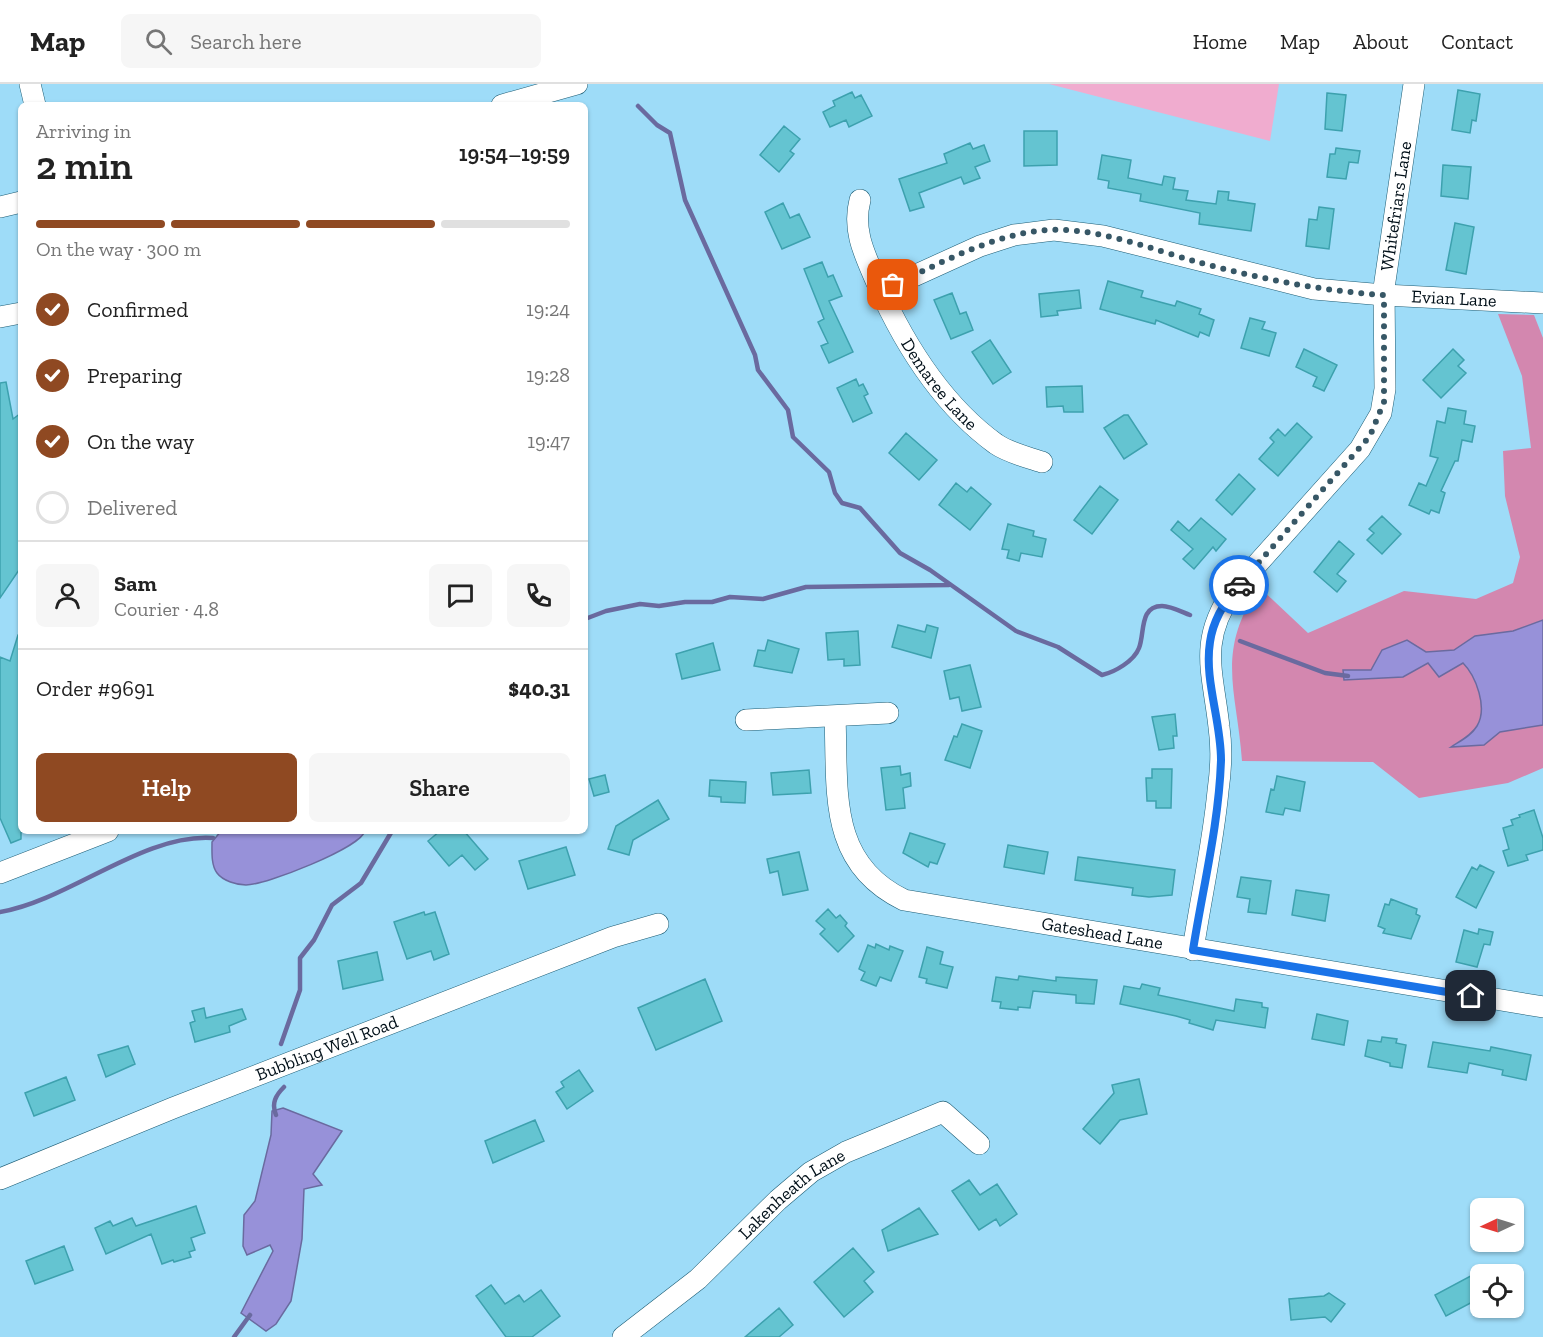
<!DOCTYPE html>
<meta charset="utf-8">
<style>
body{margin:0;font-family:"Zilla Slab",serif;background:#f6f6f6;color:#222;height:100vh;display:flex;flex-direction:column;font-size:22px;white-space:nowrap}
*{box-sizing:border-box;margin:0}
p{font-size:20px;color:#767676}
.icon{flex:none;width:33px;height:33px;fill:none;stroke:currentColor;stroke-width:2;stroke-linecap:round;stroke-linejoin:round}
.map{position:relative;flex:1;overflow:hidden}
.details{position:absolute;left:18px;top:18px;width:570px;height:732px;display:flex;flex-direction:column;background:#fff;border-radius:9px;box-shadow:0 2px 4px #0004}
.details>*{flex:none}
.needle{width:39px;rotate:266deg}
.buttons{position:absolute;left:1470px;top:1114px;display:grid;gap:12px}
.buttons a{display:grid;place-items:center;width:54px;height:54px;border-radius:9px;background:#fff;box-shadow:0 2px 4px #0004;font-size:30px}
.pin{position:absolute;display:grid;place-items:center;width:51px;height:51px;color:#fff;margin:-26px;border-radius:12px;box-shadow:0 3px 9px #0006}
.courier{position:absolute;display:grid;place-items:center;width:60px;height:60px;margin:-30px;border:4px solid #1a73e8;border-radius:50%;background:#fff;color:#222;box-shadow:0 2px 8px #0007}
.headline em{font-style:normal;font-weight:600}
.headline div{display:flex;flex-direction:column-reverse}
.headline{display:flex;align-items:center;justify-content:space-between;height:102px;padding:0 18px}
h1{font-size:39px;font-weight:600;line-height:45px}
.bar{display:grid;grid-template-columns:repeat(4,1fr);gap:9px 6px;align-content:center;height:72px;padding:0 18px}
.bar i{height:8px;border-radius:4px;background:#e0e0e0}
.bar .current{background:#8f4922}
.bar p{grid-column:span 4}
.line{display:flex;align-items:center;gap:15px;padding:0 18px;border-top:2px solid #e0e0e0}
.line div{flex:1}
.round{display:grid;place-items:center;flex:none;width:63px;height:63px;border-radius:9px;background:#f6f6f6}
ol{padding:0 18px;list-style:none}
li{display:flex;align-items:center;gap:18px;height:66px}
li p{margin-inline-start:auto}
li .icon{padding:6px;border-radius:50%;background:#8f4922;color:#fff;stroke-width:4}
li:last-child{color:#767676}
li i{width:33px;height:33px;border:3px solid #e0e0e0;border-radius:50%}
.cta{display:flex;gap:12px;margin-top:auto;padding:12px 18px}
.cta a{flex:1;height:69px;border-radius:9px;background:#8f4922;color:#fff;font-size:24px;font-weight:600;line-height:69px;text-align:center}
.cta a+a{background:#f6f6f6;color:#222}
header{display:flex;align-items:center;gap:36px;box-sizing:border-box;height:84px;padding:0 30px;background:#fff;border-bottom:2px solid #e0e0e0}
header strong{font-size:28px}
nav{display:flex;gap:33px;margin-inline-start:auto;font-size:21px}
.search{width:420px;height:54px;background:#f6f6f6;display:flex;align-items:center;gap:15px;box-sizing:border-box;padding:0 21px;border-radius:9px;color:#767676;font-size:22px}
.map>svg:first-child{display:block}
</style>
<header>
<strong>Map</strong>
<div class="search"><svg class="icon" aria-label="search" viewBox="0 0 24 24"><circle cx="10" cy="10" r="6"/><path d="M15 15l6 6"/></svg>Search here</div>
<nav><a>Home</a><a>Map</a><a>About</a><a>Contact</a></nav>
</header>
<div class="map">
<svg width="1543" height="1253" viewBox="0 0 1543 1253">
<rect width="100%" height="100%" fill="#9edcf8"/>
<path fill="#f0accf" d="M1049,0h230l-9,57z"/>
<path fill="#d387af" d="M1498,230l36,1 9,23v430l-35,15 -89,15 -46,-36 -131,-1c-5,-71 -27,-108 17,-174l49,46 96,-42 72,8 37,-16 7,-26 -15,-61 -2,-45 28,-3 -9,-72z"/>
<path fill="#9791d9" stroke="#6a6a9f" stroke-width="1.5" d="M1543,536v105l-43,7 -16,13 -33,2c9,-6 20,-11 26,-21 11,-18 -1,-50 -14,-63l-24,14 -11,-14 -25,14 -59,3 -1,-10h28l11,-20 25,-10 19,12 28,-2 21,-14 38,-5z
M221,747h144c-5,17 -99,54 -119,54 -9,0 -23,-4 -29,-12 -6,-8 -5,-21 -5,-31z
M283,1024l59,23 -29,43 9,11 -18,4 -2,50 -11,62 -15,23 -10,7 -25,-18 32,-62 -3,-6 -23,10 -4,-9 1,-31 11,-14 16,-66 1,-24z"/>
<g fill="none" stroke-linecap="round" stroke-linejoin="round">
<path stroke="#6a6a9f" stroke-width="4.5" d="M638,22l19,19 13,8 15,67 70,155 3,15 30,40 5,27 36,35 6,21 7,10 18,5 40,45 30,17 86,61 42,16 44,28c13,-3 32,-14 37,-27 6,-15 0,-42 23,-42 9,0 20,6 28,9
M585,535l21,-8 34,-7 19,2 26,-4h27l18,-5 33,2 43,-12 143,-2
M1240,557l85,32 23,3
M0,828c70,-12 143,-79 213,-74
M281,960l19,-54v-32l14,-18 18,-35 29,-22 31,-52
M276,1031c-5,-12 0,-20 8,-28
M234,1253l16,-22"/>
</g>
<path fill="#64c4d1" stroke="#3da1ae" stroke-width="1.5" d="M1458,6l22,4 -4,27 -4,-1 -2,13 -18,-3z
M852,8l3,6 6,-3 11,21 -23,11 -3,-7 -16,7 -7,-15 12,-6 -2,-5z
M1327,9l19,2 -4,36 -17,-2z
M784,42l16,13 -10,12 4,3 -15,18 -19,-17z
M1024,47h33v34l-33,1z
M970,59l3,6 11,-4 6,16 -15,6 5,11 -16,6 -3,-7 -42,16 5,14 -14,4 -11,-32 48,-16 -3,-9z
M1336,64l24,3 -2,12 -9,-1 -3,17 -19,-2 3,-23h5z
M1102,71l29,5 -3,18 34,7 2,-9 11,2 -2,11 15,2 -2,9 30,4 2,-13 11,1 -1,8 27,4 -4,27 -52,-7 1,-11 -60,-12 1,-7 -33,-6 1,-7 -11,-2z
M1443,81l28,2 -3,32 -27,-3z
M783,119l7,15 9,-4 11,23 -28,12 -17,-37z
M1319,123l15,2 -5,40 -23,-3 3,-27 8,1z
M1455,139l19,4 -8,47 -20,-4z
M822,178l6,15 5,-2 9,21 -13,5 24,51 -24,11 -8,-17 7,-3 -10,-21 6,-3 -20,-50z
M1108,197l35,10 -2,6 34,9 2,-5 24,8 -2,5 15,6 -5,16 -9,-4 -2,5 -42,-17 -1,4 -55,-15z
M1079,206l2,18 -24,3 1,4 -17,2 -2,-23z
M952,209l8,21 6,-2 7,18 -22,9 -17,-39z
M1250,234l15,4 -3,7 14,4 -7,23 -28,-8z
M990,256l21,32 -18,12 -21,-32z
M1304,265l33,16 -13,26 -11,-5 4,-9 -21,-10z
M1453,265l11,11 -6,6 8,7 -25,25 -18,-18z
M856,295l3,7 4,-2 5,10 -4,2 8,17 -19,9 -16,-34z
M6,298l7,37 8,-6v154l-21,31v-215z
M1082,302l1,26h-19l-1,-6 -16,1 -1,-20z
M1448,324l18,3 -2,13 11,2 -3,16 -10,-2 -4,21h-3l-14,30 4,2 -6,20 -8,-3 -2,4 -20,-9 10,-22 7,3 12,-28 -8,-2 7,-35 8,2z
M1124,331h4l19,29 -23,15 -20,-31z
M1297,339l15,14 -34,39 -19,-17 15,-17 -4,-4 8,-9 7,7z
M906,349l31,27 -18,20 -30,-27z
M1239,390l16,15 -23,26 -16,-15z
M956,399l11,9 4,-5 20,17 -21,26 -31,-25z
M1100,402l18,14 -26,34 -18,-14z
M1382,432l19,18 -19,20 -15,-14 7,-7 -5,-4z
M1201,434l25,21 -10,12 -3,-4 -19,22 -11,-10 10,-10 -22,-19 7,-9 11,10z
M1008,440l26,7 -1,5 13,3 -4,18 -21,-4 -2,8 -12,-3 2,-8 -7,-1z
M1339,457l15,13 -17,20 9,7 -9,11 -23,-20z
M898,541l27,7 2,-7 11,3 -7,30 -39,-11z
M858,547l2,34 -16,1v-7l-16,1 -2,-27z
M18,551h3v204l-10,4 -11,-25v-161l10,4z
M768,556l31,9 -7,24 -38,-7 4,-16 7,1z
M713,559l7,27 -38,9 -6,-25z
M970,581l11,42 -19,4 -3,-14 -9,2 -6,-28z
M1175,630l2,22h-4l1,12 -15,2 -7,-33z
M962,640l20,7 -12,37 -25,-8 9,-24 3,1z
M900,682l1,9 9,-2 1,13 -8,2 2,20 -19,2 -5,-42z
M1152,685h20l-1,39h-15v-7h-9l-1,-23h6z
M809,686l2,23 -38,2 -2,-22z
M605,691l4,17 -15,4 -5,-17z
M1277,692l28,6 -5,29 -15,-3 -2,7 -17,-3 5,-23 3,1z
M710,696l36,2 -1,21 -24,-1v-5l-12,-1z
M658,716l11,19 -36,21 -4,15 -21,-6 8,-23z
M1534,726l9,28v12l-17,5 2,5 -20,6 -5,-15 6,-2 -6,-21 10,-3 -2,-5 9,-3 -1,-2z
M440,747h24l24,28 -13,11 -13,-15 -13,11 -21,-25z
M910,749l35,11 -8,20 -7,-2 -2,5 -25,-14z
M1008,761l40,7 -4,22 -40,-7z
M566,763l9,28 -47,14 -9,-28z
M799,768l9,38 -25,5 -5,-24 -8,2 -3,-14z
M1078,773l97,13 -3,25 -23,2 -17,-2 1,-7 -58,-8z
M1480,781l14,7 -18,36 -20,-11 16,-30 5,3z
M1241,793l30,4 -5,33 -18,-2 2,-13 -13,-2z
M1296,806l33,5 -4,26 -33,-6z
M1391,815l26,10 -1,5 4,2 -9,23 -28,-6 2,-4 -7,-3 7,-22 4,1z
M828,825l8,9 4,-3 7,8 -2,3 9,10 -16,16 -18,-18 5,-5 -9,-8z
M424,828l1,3 10,-3 14,42 -15,6 -3,-9 -24,8 -13,-37z
M1479,845l14,3 -3,13 -6,-1 -7,23 -21,-5 8,-32 14,4z
M876,860l13,6 1,-4 13,5 -12,30 -11,-4 -4,9 -15,-6 4,-8 -6,-3 9,-24 7,3z
M927,863l16,5 -3,12 13,3 -6,21 -21,-5 1,-4 -8,-2z
M377,868l6,28 -40,9 -5,-28z
M1019,892l37,5v-4l41,3 -3,24 -18,-1v-8l-43,-4 -3,17 -12,-1v3l-18,-2 1,-6 -9,-1 4,-24 22,3z
M705,895l17,42 -66,29 -18,-42z
M1142,900l18,4 -2,7 76,16 2,-12 26,4v4l6,1 -3,20 -49,-8 -3,10 -24,-7 1,-3 -14,-4 -56,-12 4,-18 16,3z
M204,924l2,10 36,-9 4,10 -17,7 1,6 -35,10 -5,-19 5,-2 -3,-10z
M1317,930l31,7 -4,24 -32,-6z
M1382,953l15,2 -1,4 10,2 -4,23 -12,-2v-3l-25,-7 3,-16 13,2z
M1433,958l57,9 1,-4 40,8 -5,25 -24,-5 1,-5 -34,-7 -2,10 -39,-6z
M128,962l7,18 -29,13 -8,-22z
M579,986l14,21 -26,18 -11,-17 8,-5 -3,-5z
M66,993l9,23 -41,16 -9,-23z
M1139,995l8,35 -27,6 -20,24 -17,-15 31,-36 -2,-8z
M535,1036l9,21 -51,22 -8,-22z
M969,1096l11,15 17,-11 20,30 -17,12 -4,-7 -17,11 -27,-39z
M196,1122l9,27 -14,5 4,12 -6,2 2,5 -17,5 -1,-2 -11,4 -11,-30 -45,20 -11,-26 15,-7 3,5 19,-8 4,8z
M919,1124l19,26 -50,17 -6,-21z
M64,1162l9,24 -38,14 -9,-23z
M853,1164l21,24 -10,9 9,11 -29,25 -30,-35z
M1480,1187v27l-34,18 -11,-21z
M491,1201l14,19 14,-9 5,7 17,-12 19,26 -28,21h-26l-30,-41z
M1329,1209l16,11 -14,18 -6,-5 -34,3 -2,-21 35,-3z
M779,1224l14,17 -14,12h-34z"/>
<g fill="none" stroke-linecap="round" stroke-linejoin="round">
<g stroke="#1c5c74" stroke-width="22">
<g id="minor">
<path d="M30,0l5,21"/>
<path d="M502,21l75,-21"/>
<path id="s1" d="M860,116c-8,31 5,55 17,83 27,61 64,121 119,161 13,9 31,13 46,18"/>
<path d="M0,123l21,-5"/>
<path id="s2" d="M881,207l99,-45 34,-11 40,-5 49,6 211,53 70,6 159,8"/>
<path d="M0,233l21,-4"/>
<path id="s3" d="M835,633c3,73 -8,146 69,183l639,107"/>
<path d="M746,636l142,-7"/>
<path d="M0,789l108,-42"/>
<path id="s4" d="M1193,866c8,-53 20,-106 25,-159 3,-21 4,-43 1,-64 -6,-55 -21,-86 14,-136l127,-142 21,-36 4,-24 -1,-101 30,-204"/>
<path id="s5" d="M0,1095l173,-71 440,-171 45,-13"/>
<path id="s6" d="M623,1253l75,-58 80,-79 33,-28 35,-20 97,-40 36,32"/>
</g>
</g>
<use href="#minor" stroke="#fff" stroke-width="21"/>
</g>
<g fill="none" stroke-linecap="round" stroke-linejoin="round">
<path stroke="#375766" stroke-width="6" stroke-dasharray="0 10.8" d="M893,201c46,-21 93,-47 144,-54 54,-7 113,18 164,32 61,16 121,28 183,32v107l-14,34 -131,149"/>
<path stroke="#1a73e8" stroke-width="8" d="M1239,501c-14,16 -26,35 -29,57 -6,38 11,78 11,118 -2,63 -18,127 -28,190l278,46"/>
</g>
<g text-anchor="middle" dominant-baseline="central" stroke-width="4.5" stroke-linejoin="round" paint-order="stroke">
<g font-size="18" fill="#000f18" stroke="#9edcf8">
<text stroke="none"><textPath href="#s4" startOffset="807">Whitefriars Lane</textPath></text>
<text stroke="none"><textPath href="#s2" startOffset="592">Evian Lane</textPath></text>
<text stroke="none"><textPath href="#s1" startOffset="206">Demaree Lane</textPath></text>
<text stroke="none"><textPath href="#s3" startOffset="410">Gateshead Lane</textPath></text>
<text stroke="none"><textPath href="#s5" startOffset="352">Bubbling Well Road</textPath></text>
<text stroke="none"><textPath href="#s6" startOffset="222">Lakenheath Lane</textPath></text>
</g>
</g>
</svg>
<div class="buttons">
<a><svg class="needle" viewBox="-14 -14 28 28"><path d="M0-13l5 13h-10z" fill="#e53935"/><path d="M0 13l5-13h-10z" fill="#767676"/></svg></a>
<a><svg class="icon" aria-label="locate" viewBox="0 0 24 24"><circle cx="12" cy="12" r="6"/><path d="M12 2v4M12 18v4M2 12h4M18 12h4"/></svg></a>
</div>
<div class="pin" style="left:893px;top:201px;background:#ea580c"><svg class="icon" aria-label="bag" viewBox="0 0 24 24"><path d="M5 8h14l-1 12H6zM9 8a3 3 0 0 1 6 0"/></svg></div>
<div class="pin" style="left:1471px;top:912px;background:#1f2937"><svg class="icon" aria-label="home" viewBox="0 0 24 24"><path d="M3 11l9-7 9 7M6 9v11h12V9"/></svg></div>
<div class="courier" style="left:1239px;top:501px"><svg class="icon" aria-label="car" viewBox="0 0 24 24"><path d="M5 17H2v-5l4-1 3-4h7l3 4 3 1v5h-3M9 17h6M6 11h13"/><circle cx="7" cy="17" r="2"/><circle cx="17" cy="17" r="2"/></svg></div>
<section class="details">
<div class="headline"><div><h1>2 min</h1><p>Arriving in</p></div><em>19:54–19:59</em></div>
<div class="bar"><i class="current"></i><i class="current"></i><i class="current"></i><i></i><p>On the way · 300 m</p></div>
<ol>
<li><svg class="icon" aria-label="check" viewBox="0 0 24 24"><path d="M5 12l5 5 9-10"/></svg>Confirmed<p>19:24</p></li>
<li><svg class="icon" aria-label="check" viewBox="0 0 24 24"><path d="M5 12l5 5 9-10"/></svg>Preparing<p>19:28</p></li>
<li><svg class="icon" aria-label="check" viewBox="0 0 24 24"><path d="M5 12l5 5 9-10"/></svg>On the way<p>19:47</p></li>
<li><i></i>Delivered</li>
</ol>
<div class="line" style="height:108px"><a class="round"><svg class="icon" aria-label="person" viewBox="0 0 24 24"><circle cx="12" cy="8" r="4"/><path d="M4 21q1-7 8-7t8 7"/></svg></a><div><b>Sam</b><p>Courier · 4.8</p></div><a class="round"><svg class="icon" aria-label="chat" viewBox="0 0 24 24"><path d="M4 5h16v11H9l-5 4z"/></svg></a><a class="round"><svg class="icon" aria-label="phone" viewBox="0 0 24 24"><path d="M5 4h4l2 5-3 2q2 4 5 5l2-3 5 2v4C11 20 4 13 5 4z"/></svg></a></div>
<div class="line" style="height:78px"><div>Order #9691</div><b>$40.31</b></div>
<div class="cta"><a>Help</a><a>Share</a></div>
</section>
</div>
